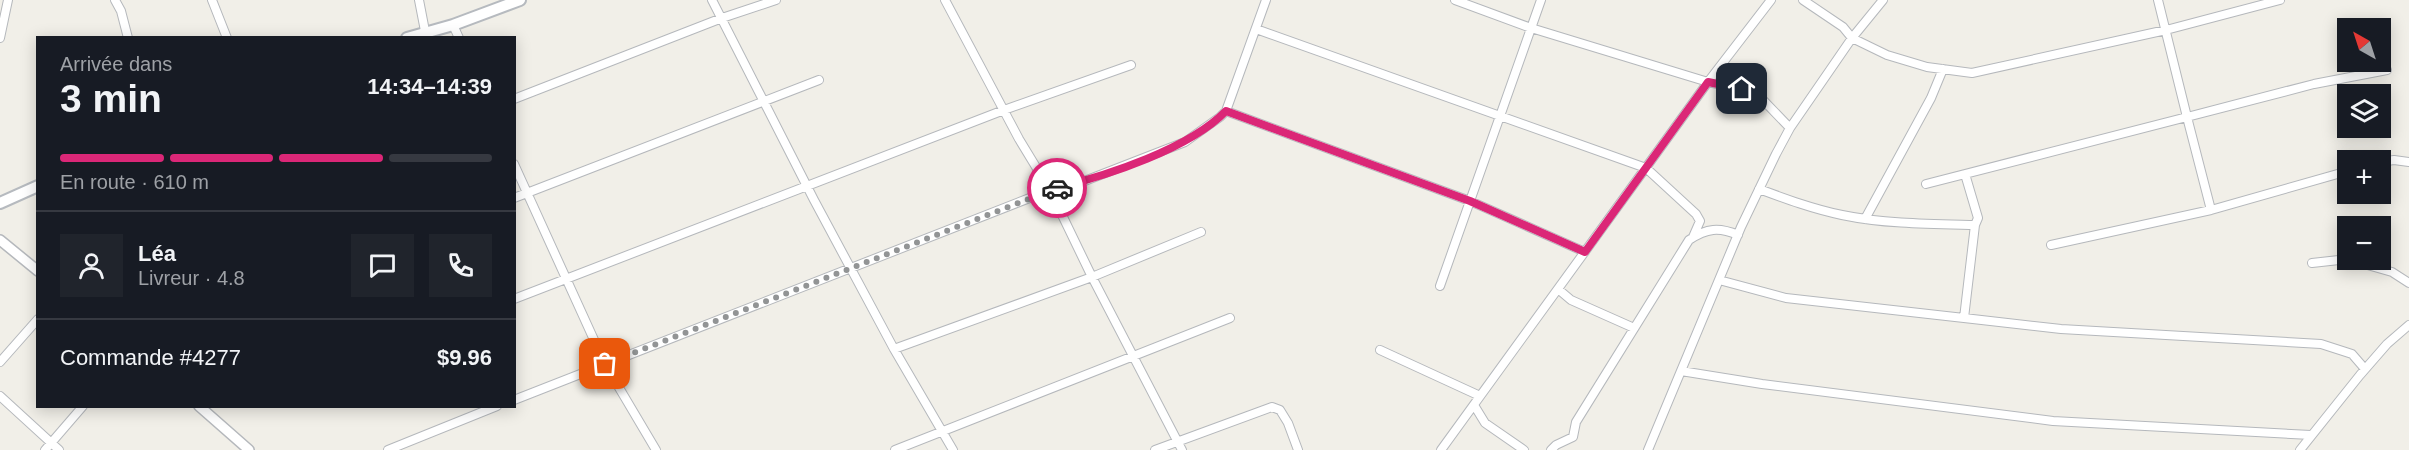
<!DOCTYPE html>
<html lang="fr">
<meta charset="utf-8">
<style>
body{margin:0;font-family:Helvetica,sans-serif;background:#20242c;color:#f1f3f6;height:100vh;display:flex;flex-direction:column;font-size:22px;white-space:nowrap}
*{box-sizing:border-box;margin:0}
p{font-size:20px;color:#9ea1a6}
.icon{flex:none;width:33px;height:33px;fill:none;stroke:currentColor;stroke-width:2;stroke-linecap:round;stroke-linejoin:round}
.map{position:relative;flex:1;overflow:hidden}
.side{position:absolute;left:36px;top:36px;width:480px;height:372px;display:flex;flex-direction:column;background:#171b24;border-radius:0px;box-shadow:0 3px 15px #0003}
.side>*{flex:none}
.needle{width:39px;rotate:321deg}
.controls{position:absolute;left:2337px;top:18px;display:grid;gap:12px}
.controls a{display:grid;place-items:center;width:54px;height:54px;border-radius:0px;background:#171b24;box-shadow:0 3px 15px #0003;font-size:30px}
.pin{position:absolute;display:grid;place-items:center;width:51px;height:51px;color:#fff;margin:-26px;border-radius:12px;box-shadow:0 3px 9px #0006}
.courier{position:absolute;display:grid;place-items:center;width:60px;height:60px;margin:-30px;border:4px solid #db2777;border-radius:50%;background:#fff;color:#222;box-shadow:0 2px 8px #0007}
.headline em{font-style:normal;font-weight:600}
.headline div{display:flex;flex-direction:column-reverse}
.headline{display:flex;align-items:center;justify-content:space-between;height:102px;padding:0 24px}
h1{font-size:39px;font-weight:600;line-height:45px}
.bar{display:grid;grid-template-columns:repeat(4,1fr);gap:9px 6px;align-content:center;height:72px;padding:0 24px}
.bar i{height:8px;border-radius:4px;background:#363941}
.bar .active{background:#db2777}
.bar p{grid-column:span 4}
.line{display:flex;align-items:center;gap:15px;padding:0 24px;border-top:2px solid #363941}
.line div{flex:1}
.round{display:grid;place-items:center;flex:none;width:63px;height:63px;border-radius:0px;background:#20242c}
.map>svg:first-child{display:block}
</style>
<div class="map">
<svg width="2409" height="450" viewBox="0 0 2409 450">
<rect width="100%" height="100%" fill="#f1efe8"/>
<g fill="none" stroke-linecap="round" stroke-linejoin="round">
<g stroke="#b5b8bc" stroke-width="10">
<path id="minor" d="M115,0l6,11 7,27
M212,0l15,38
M419,0l6,31
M712,0l102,200 80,149 59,101
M945,0l74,139 31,51 42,87 90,173
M1455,0l76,28 177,54 34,7 22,12 26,27
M1803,0l40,27 9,11 35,17 40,12 45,6 194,-43 114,-30
M2158,0l29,117 127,-33 73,-14
M453,25l6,13
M1256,29l390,139 50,46 4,7 -7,16
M0,38l8,-38
M514,99l208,-81 54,-18
M1226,111l244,90 115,51
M2380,162l14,-2 15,2
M514,164l91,200 51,86
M1926,184l261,-67 24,93
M1759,189c27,10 54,20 83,26 43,9 88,9 133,10
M514,198l305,-118
M1865,219l66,-121 12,-29
M2051,245l160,-35 137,-39
M2350,260l42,12 17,11
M2312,263l36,-4
M1719,280l67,18 178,20 97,11 260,15 31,10 13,15
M1440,286l101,-286
M1558,289l13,11 63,28
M514,299l490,-189 127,-45
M1964,318l11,-93 3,-7 -13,-44
M894,349l198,-72 109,-45
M1380,350l100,46
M0,362l38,-43
M1681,371l81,13 291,37 258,14
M0,396l59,54
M514,400l536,-210 32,-8 103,-40 35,-25 6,-6 40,-111
M1474,405l11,18 39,27
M45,450l38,-44
M388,450l109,-44
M895,450l335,-132
M1155,450l117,-43 8,3 8,13 10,27
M1441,450l267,-368 63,-82
M1551,450l5,-5 17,-8 3,-15 113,-182c18,-12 30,-13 49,-5
M1648,450l93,-223 35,-73 14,-26 62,-90 31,-38
M2300,450l60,-75 27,-31 22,-19"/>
</g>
<g stroke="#b5b8bc" stroke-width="12">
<path id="tertiary" d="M0,240l38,31
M199,406l50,44"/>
</g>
<g stroke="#b6babf" stroke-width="14">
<path id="secondary" d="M407,38l46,-13 67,-25
M0,203l38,-17"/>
</g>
<use href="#minor" stroke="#fff" stroke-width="8"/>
<use href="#tertiary" stroke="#fff" stroke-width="9"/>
<use href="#secondary" stroke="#fff" stroke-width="10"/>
</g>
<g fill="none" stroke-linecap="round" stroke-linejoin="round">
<path stroke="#929495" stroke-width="6" stroke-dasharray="0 10.8" d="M605,364l452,-176"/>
<path stroke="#db2777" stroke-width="8" d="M1057,188c51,-13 132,-39 169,-77l244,90 115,51 123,-170 34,7"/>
</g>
</svg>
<div class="controls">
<a><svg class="needle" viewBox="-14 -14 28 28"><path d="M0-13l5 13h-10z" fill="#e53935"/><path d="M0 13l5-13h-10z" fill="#9ea1a6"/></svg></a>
<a><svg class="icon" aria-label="layers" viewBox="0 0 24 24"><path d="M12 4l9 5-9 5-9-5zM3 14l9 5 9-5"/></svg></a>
<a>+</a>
<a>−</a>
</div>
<div class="pin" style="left:605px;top:364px;background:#ea580c"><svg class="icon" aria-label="bag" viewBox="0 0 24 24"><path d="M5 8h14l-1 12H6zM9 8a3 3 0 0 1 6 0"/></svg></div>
<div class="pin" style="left:1742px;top:89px;background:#1f2937"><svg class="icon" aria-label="home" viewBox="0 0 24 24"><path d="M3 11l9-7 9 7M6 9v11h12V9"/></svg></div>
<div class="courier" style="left:1057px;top:188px"><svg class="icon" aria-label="car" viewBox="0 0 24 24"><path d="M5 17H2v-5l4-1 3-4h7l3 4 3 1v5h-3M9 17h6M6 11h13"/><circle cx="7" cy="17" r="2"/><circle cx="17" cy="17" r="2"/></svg></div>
<section class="side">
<div class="headline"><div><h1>3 min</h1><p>Arrivée dans</p></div><em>14:34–14:39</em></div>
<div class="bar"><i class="active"></i><i class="active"></i><i class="active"></i><i></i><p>En route · 610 m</p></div>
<div class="line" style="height:108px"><a class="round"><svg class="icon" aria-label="person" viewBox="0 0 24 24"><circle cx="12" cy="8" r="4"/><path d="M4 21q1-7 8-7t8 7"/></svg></a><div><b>Léa</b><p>Livreur · 4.8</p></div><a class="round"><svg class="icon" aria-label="chat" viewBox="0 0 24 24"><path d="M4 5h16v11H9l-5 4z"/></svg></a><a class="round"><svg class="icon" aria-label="phone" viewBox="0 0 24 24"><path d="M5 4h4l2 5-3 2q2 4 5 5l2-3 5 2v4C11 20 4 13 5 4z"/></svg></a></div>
<div class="line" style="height:78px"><div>Commande #4277</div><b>$9.96</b></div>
</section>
</div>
